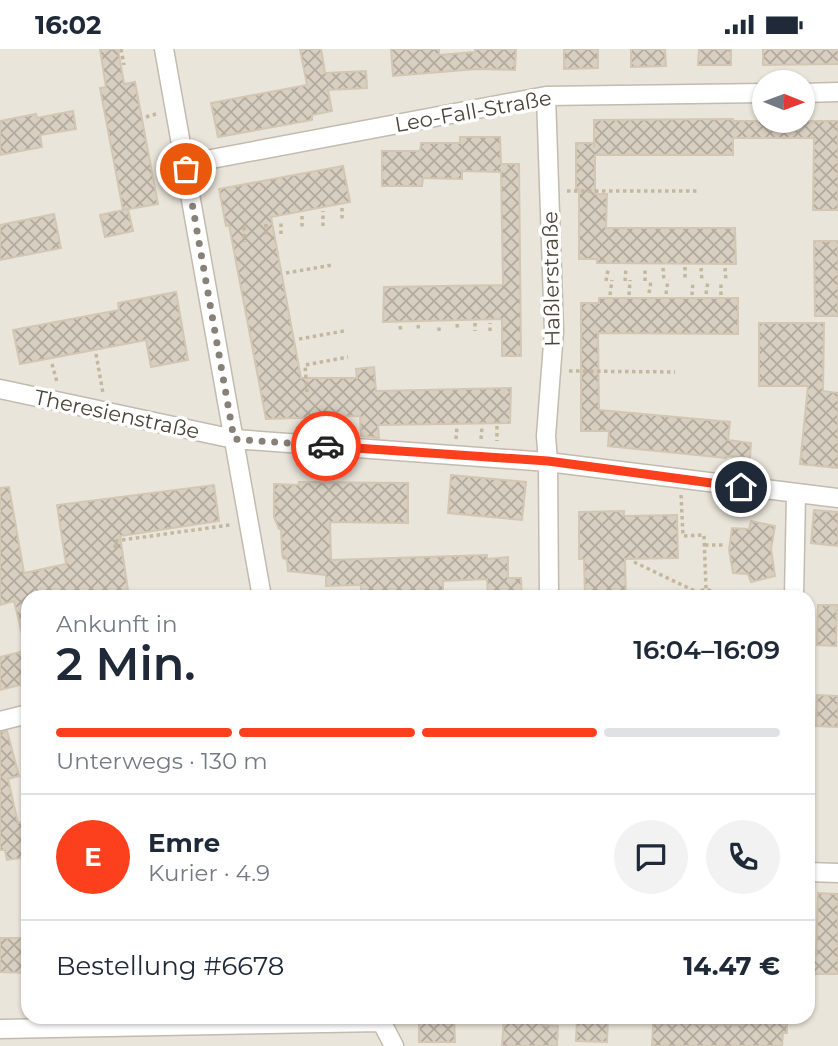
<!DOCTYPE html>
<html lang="de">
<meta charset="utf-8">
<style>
body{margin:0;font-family:Montserrat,sans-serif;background:#f2f2f3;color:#1f2937;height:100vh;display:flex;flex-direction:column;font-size:26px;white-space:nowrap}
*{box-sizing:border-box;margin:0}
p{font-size:23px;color:#747a83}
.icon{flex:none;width:38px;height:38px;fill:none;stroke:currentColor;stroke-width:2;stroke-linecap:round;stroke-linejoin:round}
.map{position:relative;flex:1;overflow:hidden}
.sheet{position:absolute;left:21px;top:541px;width:794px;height:434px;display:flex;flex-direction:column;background:#fff;border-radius:21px;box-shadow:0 2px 5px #0004}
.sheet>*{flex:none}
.needle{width:46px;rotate:91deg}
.fabs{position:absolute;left:752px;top:21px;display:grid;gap:14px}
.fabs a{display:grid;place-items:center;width:63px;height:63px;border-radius:50%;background:#fff;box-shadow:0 2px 5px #0004;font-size:35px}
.pin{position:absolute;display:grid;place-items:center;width:60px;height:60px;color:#fff;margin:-30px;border:4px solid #fff;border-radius:50%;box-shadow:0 2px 7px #0007}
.courier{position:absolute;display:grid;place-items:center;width:70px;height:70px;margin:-35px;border:5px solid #fc3f1d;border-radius:50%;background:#fff;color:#222;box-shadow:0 2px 9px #0007}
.headline em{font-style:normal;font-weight:600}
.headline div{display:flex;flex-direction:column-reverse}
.headline{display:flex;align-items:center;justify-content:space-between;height:119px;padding:0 35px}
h1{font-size:46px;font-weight:600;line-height:52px}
.bar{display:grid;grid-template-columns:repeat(4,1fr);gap:10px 7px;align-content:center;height:84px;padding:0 35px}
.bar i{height:9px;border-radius:5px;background:#e0e1e3}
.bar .on{background:#fc3f1d}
.bar p{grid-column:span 4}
.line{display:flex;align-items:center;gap:18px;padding:0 35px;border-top:2px solid #e0e1e3}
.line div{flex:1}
.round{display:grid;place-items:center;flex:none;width:74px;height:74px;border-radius:37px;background:#f2f2f3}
.status{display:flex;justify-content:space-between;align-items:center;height:49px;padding:0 35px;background:#fff;direction:ltr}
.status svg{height:19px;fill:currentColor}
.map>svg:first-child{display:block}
</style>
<div class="status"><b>16:02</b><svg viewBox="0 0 49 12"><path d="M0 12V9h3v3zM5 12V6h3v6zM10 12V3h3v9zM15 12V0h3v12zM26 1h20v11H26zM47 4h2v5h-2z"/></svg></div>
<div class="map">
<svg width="838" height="997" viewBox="0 0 838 997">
<defs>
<pattern id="building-cross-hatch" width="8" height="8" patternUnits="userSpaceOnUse" patternTransform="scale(1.75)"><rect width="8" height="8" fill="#d8cfc1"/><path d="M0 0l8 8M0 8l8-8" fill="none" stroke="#b1aa9e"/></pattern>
</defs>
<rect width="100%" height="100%" fill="#f6f3ec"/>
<path fill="#eae5da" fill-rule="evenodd" d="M0,0h838v997h-838zM765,33h38v39h-38zM28,548h780v420h-780z"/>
<path fill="url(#building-cross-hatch)" stroke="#d3c7b4" stroke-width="2" d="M100,0h18l6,35 11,-2 23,122 -35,6 -23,-122 6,-1z
M300,0h21l4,24 41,-2 1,17 -39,2 4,21 -20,4v5l-94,17 -7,-34 96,-18z
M391,0h48v6l36,-3v-3h41l-1,21 -38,-1 -84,7z
M564,0h34v19l-34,1z
M631,0h34l1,17 -35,1z
M699,0h32v16h-33z
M763,0h75v15l-75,1z
M73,62l3,18 -36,6 2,12 -42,8v-34l36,-7 1,4z
M733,70v2h105v89h-25l1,-72h-81v17h-138v39h12l-1,34h129l1,36 -139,-1v-4h-18v-70h-3v-46h18v5v-28z
M460,88h40l1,27h18l2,192h-19v-37l-119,3 1,-35 119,-2 -2,-113 -39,-1v8l-39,-1 -1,8h-40v-35h38l1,-8h39z
M343,117l7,36 -79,15 30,161h56l-1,-9 18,-2 2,24 135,-3 -1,35 -132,2 1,13 -18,-2 -1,-20 -94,3 -37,-194 -3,1 -7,-37z
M128,160l5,22 -28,6 -5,-22z
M54,165l7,34 -61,12v-35z
M814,192h24v75h-23z
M176,243l12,68 -37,7 -5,-27 -126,24 -7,-34 106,-20 -1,-7z
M599,249h139v36l-140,-1 1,77 131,12 -2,18 23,3 -1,15 -23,-2 -1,2 -118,-12 1,-15h-28v-128h18z
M759,274h65l-1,68 15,2v75l-38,-4 8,-78h-49z
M451,426l75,7 -4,38 -74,-7z
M299,433l109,1v40l-78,-1 1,38 156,-5v4l21,-2v21h13l1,19h-34l-1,-18 -44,2v16h-82v-12l-35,1v-11l-38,-4 -1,-11 -4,-2 -1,-6 -1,-23h-2l-5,-12v-33l25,1z
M214,436l5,36 -99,15 9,61h-101v36l-6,1 -8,-33 -14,4v-117l9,-1 15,86 42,-9 -9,-59z
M814,461l24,2v34l-27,-3z
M624,462v5l53,-1 1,43 -53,1 1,38h-41l-1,-38h-5v-47z
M751,472l24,5 -4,23 4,27 -24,6 -3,-8 -15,-1 -4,-23 3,-22 17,1z
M818,556h19l-1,41 -19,-1z
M28,601v33l-28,7v-33z
M817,646l21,1v31l-22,-1z
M7,682l12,45 -11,3 10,44 10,-2v36l-21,3 -2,-10h-5v-118z
M818,844l20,1v80h-30v-19l8,1z
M0,889h28v35l-28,-1z
M419,968h35l1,25h-36z
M504,968h22v3l17,1 -1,4 16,1 -1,20h-55z
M577,968h31l-1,25 -31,-1z
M678,968h19l-1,7 47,1v-8h44v16h-4l-1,13h-130l1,-23 24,1z"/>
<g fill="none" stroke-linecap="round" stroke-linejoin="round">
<g stroke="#c2bbae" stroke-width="21">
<path id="street" d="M164,0l98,548
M803,44l35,-1
M546,47l8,235 -8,105 2,26 1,135
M185,115l361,-68 219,-3
M0,340l234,50 314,23 290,36
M794,548l2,-103
M0,672l28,-7
M808,823l30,1
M379,968l15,29
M0,980l381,-7"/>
</g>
<path stroke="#c4b79f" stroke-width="3.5" stroke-dasharray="3.5 3.5" stroke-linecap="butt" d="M121,0l3,16
M146,68l10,-3
M157,124l10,-1
M567,142h131
M342,159v14
M302,167v14
M266,175v13
M323,177v-15
M244,178v15
M281,185v-14
M685,218v14
M663,219l1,13
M701,219l1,13
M725,219l1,13
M286,224l46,-8
M606,232l2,-11
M625,232l1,-13
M645,232v-13
M649,244l2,-12
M666,245l2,-14
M706,245l2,-13
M610,246l2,-15
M629,246l1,-15
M692,246l1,-14
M721,246v-14
M475,274v8
M457,275l1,7
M418,276l1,7
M400,277l1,6
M439,282v-7
M490,282v-8
M299,290l45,-8
M96,305l7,39
M52,315l5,18
M569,322l106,1
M307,343l-2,-27 43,-8
M497,377v15
M456,390l1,-12
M481,390l1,-12
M325,429v-13
M681,446l2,41 21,-1 2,54
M705,496h20
M115,499v-7l115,-16
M634,513l65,31
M699,548l1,-6 6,-2 5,2 2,6"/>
<use href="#street" stroke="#fff" stroke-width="18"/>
</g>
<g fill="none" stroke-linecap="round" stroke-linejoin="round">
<path stroke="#878178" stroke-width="7" stroke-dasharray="0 12.6" d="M186,120l48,270 92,7"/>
<path stroke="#fc3f1d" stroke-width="9" d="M326,397l222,15 193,26"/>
</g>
<g text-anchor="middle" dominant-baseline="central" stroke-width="7" stroke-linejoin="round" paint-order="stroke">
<g font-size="21" fill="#4b4439" stroke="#fff">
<text transform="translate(473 62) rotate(-10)">Leo-Fall-Straße</text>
<text transform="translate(551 230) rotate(-91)">Haßlerstraße</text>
<text transform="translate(117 365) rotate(12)">Theresienstraße</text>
</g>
</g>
</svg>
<div class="fabs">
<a><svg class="needle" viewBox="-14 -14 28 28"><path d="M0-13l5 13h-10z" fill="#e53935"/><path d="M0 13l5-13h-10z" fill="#747a83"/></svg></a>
</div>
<div class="pin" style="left:186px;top:120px;background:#ea580c"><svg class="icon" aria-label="bag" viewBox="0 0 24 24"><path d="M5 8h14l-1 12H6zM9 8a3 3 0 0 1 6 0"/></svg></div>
<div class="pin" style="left:741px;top:438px;background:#1f2937"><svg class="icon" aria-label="home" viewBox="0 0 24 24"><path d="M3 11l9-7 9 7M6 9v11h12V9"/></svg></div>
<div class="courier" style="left:326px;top:397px"><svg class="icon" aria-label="car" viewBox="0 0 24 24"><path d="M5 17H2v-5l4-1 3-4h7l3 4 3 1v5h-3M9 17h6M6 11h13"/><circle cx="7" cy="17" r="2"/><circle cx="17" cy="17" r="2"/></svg></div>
<section class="sheet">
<div class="headline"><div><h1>2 Min.</h1><p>Ankunft in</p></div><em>16:04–16:09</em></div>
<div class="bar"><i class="on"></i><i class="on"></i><i class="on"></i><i></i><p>Unterwegs · 130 m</p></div>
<div class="line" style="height:126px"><b class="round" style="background:#fc3f1d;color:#fff">E</b><div><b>Emre</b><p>Kurier · 4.9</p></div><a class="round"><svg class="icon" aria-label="chat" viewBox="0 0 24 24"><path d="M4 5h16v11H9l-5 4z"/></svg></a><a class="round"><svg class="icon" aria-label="phone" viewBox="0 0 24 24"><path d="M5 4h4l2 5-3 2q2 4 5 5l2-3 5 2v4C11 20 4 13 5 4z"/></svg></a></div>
<div class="line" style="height:91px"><div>Bestellung #6678</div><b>14.47 €</b></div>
</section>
</div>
